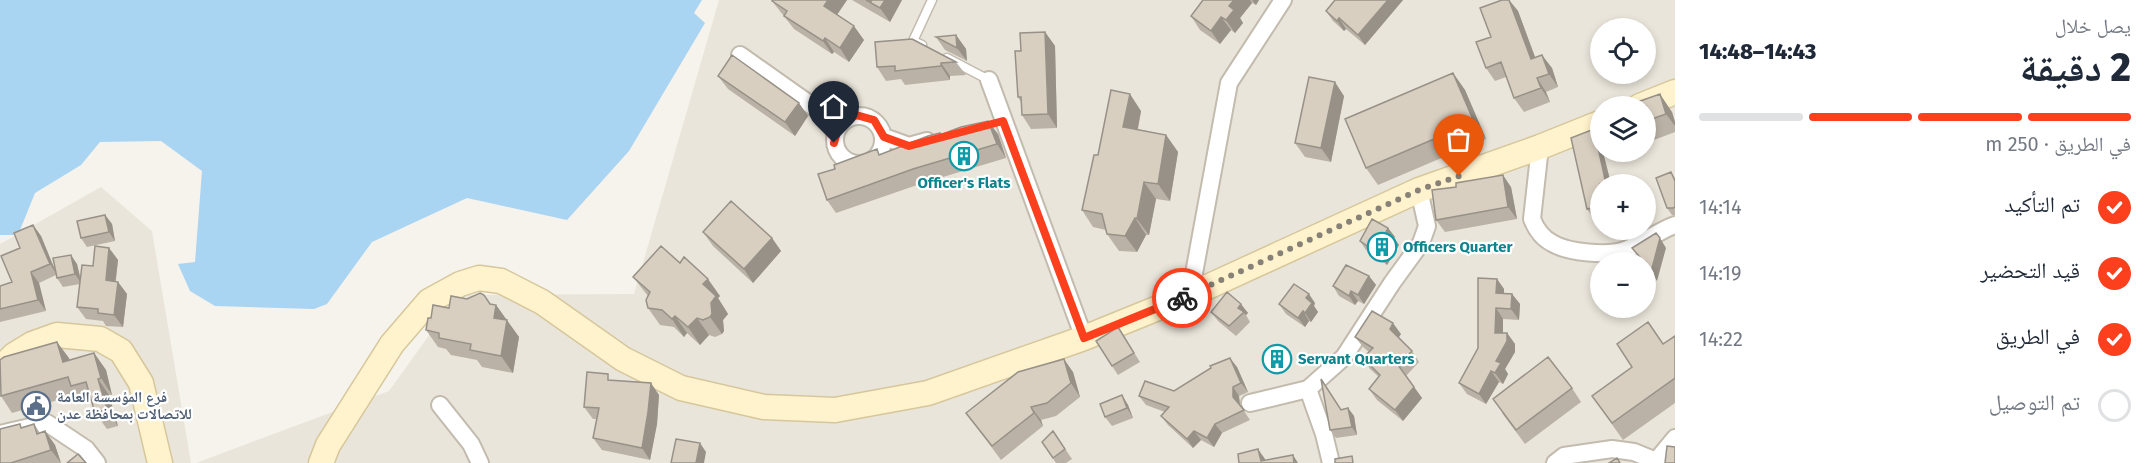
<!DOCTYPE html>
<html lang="ar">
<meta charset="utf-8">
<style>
body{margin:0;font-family:"Fira Sans","Noto Naskh Arabic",sans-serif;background:#f6f6f7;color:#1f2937;direction:rtl;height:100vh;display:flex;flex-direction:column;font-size:22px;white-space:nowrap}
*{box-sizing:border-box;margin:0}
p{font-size:20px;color:#747a83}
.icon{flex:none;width:33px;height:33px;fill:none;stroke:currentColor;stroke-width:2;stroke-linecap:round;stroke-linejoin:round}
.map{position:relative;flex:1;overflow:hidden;direction:ltr}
.drawer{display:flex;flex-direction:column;background:#fff;width:480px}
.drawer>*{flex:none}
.tools{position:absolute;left:1590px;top:18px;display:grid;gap:12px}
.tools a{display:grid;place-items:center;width:66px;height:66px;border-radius:50%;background:#fff;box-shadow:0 3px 9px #0003;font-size:30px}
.pin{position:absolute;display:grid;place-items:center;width:51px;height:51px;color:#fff;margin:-62px -26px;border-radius:50% 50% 50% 0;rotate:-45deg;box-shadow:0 0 6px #0007}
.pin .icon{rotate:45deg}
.courier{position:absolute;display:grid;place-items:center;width:60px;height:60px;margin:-30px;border:4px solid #fc3f1d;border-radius:50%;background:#fff;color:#222;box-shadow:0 2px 8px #0007}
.headline em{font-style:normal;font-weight:800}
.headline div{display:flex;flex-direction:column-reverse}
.headline{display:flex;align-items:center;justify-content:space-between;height:102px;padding:0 24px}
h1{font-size:39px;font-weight:800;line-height:45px}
.bar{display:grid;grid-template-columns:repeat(4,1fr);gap:9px 6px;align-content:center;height:72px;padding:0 24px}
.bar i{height:8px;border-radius:4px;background:#e0e1e3}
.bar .on{background:#fc3f1d}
.bar p{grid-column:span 4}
ol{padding:0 24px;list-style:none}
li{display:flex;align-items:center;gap:18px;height:66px}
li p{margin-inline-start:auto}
li .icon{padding:6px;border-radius:50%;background:#fc3f1d;color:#fff;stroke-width:4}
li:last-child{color:#747a83}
li i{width:33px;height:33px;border:3px solid #e0e1e3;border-radius:50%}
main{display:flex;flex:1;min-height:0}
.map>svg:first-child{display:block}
</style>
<main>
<section class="drawer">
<div class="headline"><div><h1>2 دقيقة</h1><p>يصل خلال</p></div><em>14:43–14:48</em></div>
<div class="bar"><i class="on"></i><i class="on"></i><i class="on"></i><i></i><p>في الطريق · 250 m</p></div>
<ol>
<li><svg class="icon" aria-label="check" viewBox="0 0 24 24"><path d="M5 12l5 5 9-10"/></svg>تم التأكيد<p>14:14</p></li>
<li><svg class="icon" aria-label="check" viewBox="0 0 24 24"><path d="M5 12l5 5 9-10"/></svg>قيد التحضير<p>14:19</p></li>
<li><svg class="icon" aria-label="check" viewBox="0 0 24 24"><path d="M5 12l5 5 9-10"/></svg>في الطريق<p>14:22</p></li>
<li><i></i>تم التوصيل</li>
</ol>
</section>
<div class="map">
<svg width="1675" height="463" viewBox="0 0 1675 463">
<rect width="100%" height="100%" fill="#f6f3ec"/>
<path fill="#eae5da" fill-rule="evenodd" d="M719,0h956v463h-1479l193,-72 69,-96 176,-1zM1600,28h46v46h-46zM1600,106h46v46h-46zM1600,184h46v46h-46zM1600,262h46v46h-46z
M101,187l51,44 39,232h-191v-219z"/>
<path fill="#a9d4f2" d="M0,0h702l-8,13 11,10 -76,128 -62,69 -100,-22 -95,44 -45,62 -13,5 -99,-3 -25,-15 -12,-27 17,-2 7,-91 -41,-30 -61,1 -19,23 -46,28 -17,42h-18z"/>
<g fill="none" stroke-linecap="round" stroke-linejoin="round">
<g stroke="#c2bbae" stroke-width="11">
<path id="lane" d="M922,45l-9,-4 19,-41
M947,58l42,22"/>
</g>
<g stroke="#c2bbae" stroke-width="20">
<path id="street" d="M740,55l99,70
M989,80l95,258
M835 140a24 24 0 1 1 48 0a24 24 0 1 1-48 0Z
M884,137l25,9 18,-5
M1540,147l-8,72c4,10 10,19 20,24 16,10 56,13 73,7 17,-6 33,-19 50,-25
M1190,295l39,-212 54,-83
M1308,389l16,45 7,29
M1250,403l58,-14 36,-32 48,-74 29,-40 6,-17 -8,-36
M440,405l31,39 9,19
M0,434l47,-11 39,26 11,14
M1555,463l9,-7 48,-7 22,3 22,9
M1656,463v-2l19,-23"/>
</g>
<g stroke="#d6c79b" stroke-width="27">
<path id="secondary" d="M1640,106l35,-14
M0,369l14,-14 18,-11 25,-9 43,4 21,12 20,32 19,80
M321,463l7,-18 64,-101 37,-43 31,-17 19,-6 22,3 41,21 81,57 58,29 83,19 71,3 93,-17 156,-55 106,-43 229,-105 121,-43 60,-24"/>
</g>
<use href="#lane" stroke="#fff" stroke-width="8"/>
<use href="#street" stroke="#fff" stroke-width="16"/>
<use href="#secondary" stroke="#fff3cd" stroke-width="24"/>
</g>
<path fill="#bab2a6" d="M847,0l-10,15 27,25 -15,22 -15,-10 -2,2 -38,-25 -22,-28z
M852,0h50l-12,22z
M1203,0h56l-3,5 -4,-2 -12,15 3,5 -8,10 -4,-3 -11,14 -20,-14 -9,-14z
M1335,0h68l-38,45 -19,-16 -2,2 -11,-10 -7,-10z
M1509,0l9,11 17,47 17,10 6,19 -12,5 4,10 -26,10 -10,-14 -8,-21 -11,4 -9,-13 5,-31z
M1045,32l10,14 2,82 -26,1 -9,-14 -1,-13 -3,-5 3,-46z
M956,35l10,14 1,12 -22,-11 -9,-13z
M956,62l10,13 -16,1v4l-45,5 -4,-6 -15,2 -9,-14z
M1453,73l12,17 21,49 -108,46 -12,-17z
M718,76l90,40 -13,20 -67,-47z
M1344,96l-13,66 -26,-5 -10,-14z
M1646,106l26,6 3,10v10l-29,11z
M1141,111l-3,18 28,6 12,17 -8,49 -14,-2 -7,36h-3l-9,17 -18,-1 -12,-17 -1,-4 -13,-3 -11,-17 16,-55z
M1594,129l6,9v14h3l8,32h-11v33l-6,2 -7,-10z
M998,134l8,24 -83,25 -87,30 -9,-13 53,-46 61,-19z
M1671,172l4,6v37h-3l-5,-7z
M1456,187h55l6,32 -72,13 -9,-12z
M105,215l7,9 3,17 -28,6 -6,-9z
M33,225l8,11 14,34 22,-6 4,15 28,-31 9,12 -2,21 2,1 9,12 -4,33 -17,-1 -3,-5 -17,-2 -9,-12 3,-23 -17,3 -6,-9 -1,-3 -17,8 7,28 -46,11v-36l12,-4 8,-34z
M1388,228l7,9 -1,1 5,7 -12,20 -21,-15 -6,-9z
M703,232l69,6 9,13 -28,32 -40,-37z
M680,263l40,33 -2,2 10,16 -5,6 1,11 -2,3 -7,3 -6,-2 -9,10 -13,-12 -3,4 -10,-10 -14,-2 -12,-17v-12l-15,-19z
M1369,276l7,9 -12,19 -6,-3 -3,4 -16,-9 -6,-10z
M1497,279l7,10v4l8,1 8,10 -1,16 -16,-1v14h4l8,11v8l-10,17 3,5 -5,10 -4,-2 -13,22 -19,-10 -8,-11 19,-35z
M1227,292l21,21 -2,2 4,7 -14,14 -18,-15 -7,-9z
M1315,303l-1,3 4,6 -7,10 -2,-1 -4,6 -19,-13 -7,-10z
M490,304l6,1 23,32 -6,36 -31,-6 -5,-7 -26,-5 -5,-6 -8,-2 -12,-17 5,-12 18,-10z
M1118,327l22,35 -22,13 -6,-9z
M1401,334l-3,4 14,13 7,11 -13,14 16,22 -19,23 -26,-21 -8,-11 10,-12 -9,-8 -7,-11 6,-6 -6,-5 -8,-10z
M1675,336v67l-52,37 -31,-44z
M57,342l12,18 25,-7 12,17 6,25h-3l9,31 -11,3 -12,-16 -3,-13 -10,3 -6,-8 -64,18 -11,-17z
M1237,367l11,25 -9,4 1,9 10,15 -28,13 -8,14 -13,-7 -8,8 -25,-23 -7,-9 4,-4 -19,-7 -7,-9 35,-5z
M1073,372l7,25 -24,19 -15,4 2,6 -42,34 -35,-47z
M613,380l46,15 -2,29 -7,36 -48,-10 -9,-12 4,-19h-4l-9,-12z
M1572,388l9,14 -56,42 -23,-31z
M1122,395l6,10 5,13 -21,8 -7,-9z
M1348,408l6,8 3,19 -21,3 -6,-8 11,-21z
M34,424l6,9 5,-2 10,14 6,18h-61l22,-35z
M1053,431l19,28 -6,4h-10l-14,-21z"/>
<path fill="#979187" d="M828,0h19l-13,19 -10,-13z
M885,0h17l-12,22 -10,-14z
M1234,0h16l2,3 -12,15 3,5 -8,10 -9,-13 3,-14z
M1252,0h7l-3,5z
M1388,0h15l-38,45 -7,-10z
M1509,0l9,11 23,62 -10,-14z
M1221,17l10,13 -11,14 -9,-13z
M1339,18l7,11 -2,2 -7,-10z
M854,26l10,14 -15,22 -9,-14z
M1045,32l10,14 2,82 -9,-14z
M956,35l10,14 1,12 -10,-13z
M825,38l9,14 -2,2 -9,-13z
M1542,55l10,13 6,19 -9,-13z
M941,63l9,13v4l-9,-14z
M1453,73l12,17 21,49 -12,-17z
M1537,78l9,14 4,10 -9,-14z
M1335,82l9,14 -13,66 -10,-14z
M1130,94l11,17 -6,32 -12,-16z
M1660,94l12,18 3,10v4l-9,-12z
M799,103l9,13 -13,20 -10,-14z
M988,121l10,13 8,24 -9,-14z
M1594,129l6,9v14h3l8,32h-5z
M1166,135l12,17 -8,49 -12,-17z
M1503,175l8,12 6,32 -9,-12z
M1144,182l12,17 -7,36 -12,-16z
M105,215l7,9 3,17 -6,-9z
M1135,218l11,17 -9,17 -12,-16z
M33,225l8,11 16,39 -7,-11z
M1388,228l7,9 -1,1 5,7 -12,20 -6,-10 5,-23z
M772,238l9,13 -28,32 -9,-14z
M1660,238l6,10 -9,33 -6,-9z
M109,248l9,12 -4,32 -8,-12z
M71,255l6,9 4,19 -6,-9z
M31,272l8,11 7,28 -8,-11z
M1369,276l7,9 -12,19 -6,-9z
M708,279l12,17 -2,2 10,16 -5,6 1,11 -2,3 -12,-17 -7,-33z
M1497,279l7,10v15l-8,-11z
M118,282l9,12 -4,33 -9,-12z
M1351,291l7,10 -3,4 -6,-9z
M1309,294l6,9 -1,3 4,6 -7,10 -6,-9 1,-15z
M1512,294l8,10 -1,16 -8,-11z
M1241,304l7,9 -2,2 -8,-7z
M496,305l23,32 -6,36 -12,-17 -7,-38z
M1496,308l7,11v25l-8,-11z
M1303,311l6,10 -4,6 -7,-9z
M675,316l12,17 -3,4 -12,-18z
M697,318l12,17 -9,10 -12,-18z
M1393,323l8,11 -4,6 -7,-11z
M1507,333l8,11v8l-10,17 3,5 -5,10 -8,-11 1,-12z
M57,342l12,16 5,20 -11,-16z
M94,353l12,17 6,25 -11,-17z
M1230,358l7,9 11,25 -7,-9z
M1064,359l9,13 7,25 -9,-14z
M1491,371l8,11 -13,22 -7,-10z
M98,379l11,16 9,31 -11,-17z
M651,383l8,12 -2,29 -7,36 -8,-12z
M1233,387l6,9 1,10 -7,-9z
M1414,387l8,11 -19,23 -8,-11z
M1122,395l6,10 5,13 -6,-10z
M1031,407l10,13 2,6 -9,-13z
M1348,408l6,8 3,19 -5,-8z
M1215,424l7,9 -8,14 -7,-9z
M45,431l10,14 6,18 -10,-13z
M1194,431l7,9 -8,8 -6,-9z
M700,443l6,9 -2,11h-8z
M1258,449l7,10 1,4 -5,-2z
M1293,455l5,8h-4z"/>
<path fill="#d8cfc1" stroke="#979187" stroke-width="1.5" d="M773,0h55l-4,6 30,20 -14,22 -15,-10 -2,3 -39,-25 3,-5 -15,-10z
M866,0h19l-5,8 -9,-5v-2l-1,1z
M1203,0h31l-5,6 5,4 -8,10 -5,-3 -10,14 -20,-15z
M1335,0h53l-30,35 -19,-17 -2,3 -11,-10z
M1502,0h7l22,59 11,-4 7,19 -12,4 4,10 -27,10 -13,-36 -15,6 -10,-26 15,-5 -11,-29z
M1045,32l3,82 -26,1 -1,-18h-3l-3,-46h6l-1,-18z
M956,35l1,13 -21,-11z
M912,39l44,23 -15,1v3l-46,5v-5l-18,1 -2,-25z
M732,55l67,48 -14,19 -67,-46z
M1453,73l21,49 -108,46 -21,-49z
M1309,77l26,5 -14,66 -26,-5z
M1111,90l19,4 -7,33 43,8 -8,49 -14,-2 -7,37 -2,-1 -10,18 -18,-2 -5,-20 -20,-4 12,-55h4z
M1660,94l6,20 -20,7v-15h-20z
M988,121l9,23 -84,25 -86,31 -9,-26 17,-5 -1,-4 43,-16 2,6 49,-19 12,-3v2l21,-8z
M1594,129l12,55h-6v22l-13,3 -16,-71z
M1671,172l4,9v26l-2,1h-6l-11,-30z
M1503,175l5,32 -72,13 -4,-30 24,-3v-4z
M731,201l41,37 -28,31 -41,-37z
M105,215l4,17 -28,6 -4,-17z
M1372,219l16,9 -2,4 6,4 -11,19 -21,-14z
M33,225l17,39 -19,8 7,28 -38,9v-23l12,-4 -11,-26 19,-8 -6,-15z
M1656,233l4,5 -9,34 -5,-7v-3h-2l-12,-14z
M95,246l14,2 -3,32 12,2 -4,33 -16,-2v-4l-21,-2 5,-42 11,1z
M661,246l19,17 4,-6 24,22 -5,5 13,12 -5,7 1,11 -2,3 -7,3 -6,-2 -9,9 -13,-11 -3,3 -10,-9 -14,-2 -2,-8 4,-8 -17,-15z
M71,255l4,19 -18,4 -4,-20z
M1346,265l23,11 -11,19 -7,-4 -2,5 -16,-10z
M1478,278l19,1 -1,14 16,1 -1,15 -15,-1 -1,25h12v8l-11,20 5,2 -6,10 -4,-2 -12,23 -20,-11 19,-35z
M1294,284l15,10 -3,4 6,5 -7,10 -2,-2 -5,7 -19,-14z
M1227,292l14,12 -3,4 6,4 -15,14 -18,-14z
M480,293l4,2 6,9 6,1 -2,13 13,2 -6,36 -31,-6 1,-6 -32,-6v-5l-13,-3 2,-12h3l2,-13 16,3 2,-12 16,3z
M1372,311l21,12 -3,6 22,22 -14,14 16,22 -19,23 -26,-21 11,-14 -17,-17 10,-10 -18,-11z
M1648,322l15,22 12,-8v42l-63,45 -20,-27 40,-29 -15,-23z
M1118,327l16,26 -22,13 -16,-25z
M57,342l6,20 31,-9 7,25 -3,1 9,30 -12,4 -9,-31 -15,4 -3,-9 -67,19 -1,-36 4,-3z
M1548,357l24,31 -56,42 -23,-31z
M1230,358l11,25 -8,4v10l11,13 -29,14 -8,14 -13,-7 -7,8 -26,-23 8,-9 -30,-11 6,-15 29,10 37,-23 -1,-2z
M1064,359l7,24 -24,20 -16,4 3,6 -42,33 -26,-33 52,-41z
M587,372l21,2v6l43,3 -3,29 -6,36 -49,-10 6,-30 -15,-1z
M1321,379l20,31 7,-2 4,19 -22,3z
M1122,395l5,13 -22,9 -5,-13z
M20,424l1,4 13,-4 3,10 8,-3 6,19 -40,13h-11v-34z
M1053,431l12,18 -12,9 -11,-16z
M676,439l24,4 -4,20h-25z
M1667,446l8,1v16h-10z
M1258,449l3,12 32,-6 1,8h-55l-1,-9z
M78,454l8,9h-19z
M1352,456l1,7h-18v-4z
M1617,458l3,5h-11z"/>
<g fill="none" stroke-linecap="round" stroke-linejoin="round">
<path stroke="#878178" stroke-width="6" stroke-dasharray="0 10.8" d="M1182,298l237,-108 40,-14"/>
<path stroke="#fc3f1d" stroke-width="8" d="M834,143l5,-18 17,-10 18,5 10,17 25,9 94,-25 81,217 98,-40"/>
</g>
<defs>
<g id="building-ring" transform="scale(1.5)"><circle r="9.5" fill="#fff" stroke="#0f9aa8" stroke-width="1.5"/><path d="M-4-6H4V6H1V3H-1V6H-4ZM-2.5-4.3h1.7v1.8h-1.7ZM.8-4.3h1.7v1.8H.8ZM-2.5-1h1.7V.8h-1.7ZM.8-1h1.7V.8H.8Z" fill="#0f9aa8"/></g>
<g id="civic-ring" transform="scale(1.5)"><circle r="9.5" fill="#fff" stroke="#5c6f8a" stroke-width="1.5"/><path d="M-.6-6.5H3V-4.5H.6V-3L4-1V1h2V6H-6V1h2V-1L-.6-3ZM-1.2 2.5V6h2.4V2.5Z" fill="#5c6f8a"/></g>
</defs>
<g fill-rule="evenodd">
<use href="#building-ring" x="964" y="156"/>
<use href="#building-ring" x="1382" y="247"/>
<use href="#building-ring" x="1277" y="359"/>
<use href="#civic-ring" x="36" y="406"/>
</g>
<g text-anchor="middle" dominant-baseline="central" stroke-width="4.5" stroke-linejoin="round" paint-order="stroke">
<g font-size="15" font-weight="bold" fill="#0d838f" stroke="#fff" text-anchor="start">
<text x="964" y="183" text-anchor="middle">Officer's Flats</text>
<text x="1403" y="247">Officers Quarter</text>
<text x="1298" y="359">Servant Quarters</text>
</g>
<g font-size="15" font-weight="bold" fill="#4e5e75" stroke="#fff" text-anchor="start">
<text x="57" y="397">فرع المؤسسة العامة<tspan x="57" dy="17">للاتصالات بمحافظة عدن</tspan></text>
</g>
</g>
</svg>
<div class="tools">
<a><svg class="icon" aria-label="locate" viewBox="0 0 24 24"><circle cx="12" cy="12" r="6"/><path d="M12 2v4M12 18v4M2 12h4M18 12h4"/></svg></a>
<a><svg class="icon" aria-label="layers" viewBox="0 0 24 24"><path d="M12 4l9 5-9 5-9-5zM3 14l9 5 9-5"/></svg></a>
<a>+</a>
<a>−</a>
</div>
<div class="pin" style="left:1459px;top:176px;background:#ea580c"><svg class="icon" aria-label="bag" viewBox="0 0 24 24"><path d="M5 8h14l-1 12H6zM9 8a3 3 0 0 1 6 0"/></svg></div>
<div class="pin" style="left:834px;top:143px;background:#1f2937"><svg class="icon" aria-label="home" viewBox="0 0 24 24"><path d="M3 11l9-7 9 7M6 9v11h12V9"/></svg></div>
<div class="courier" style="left:1182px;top:298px"><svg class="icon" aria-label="bike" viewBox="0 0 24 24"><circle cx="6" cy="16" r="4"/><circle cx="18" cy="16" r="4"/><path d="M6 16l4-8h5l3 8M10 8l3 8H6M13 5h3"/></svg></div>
</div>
</main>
